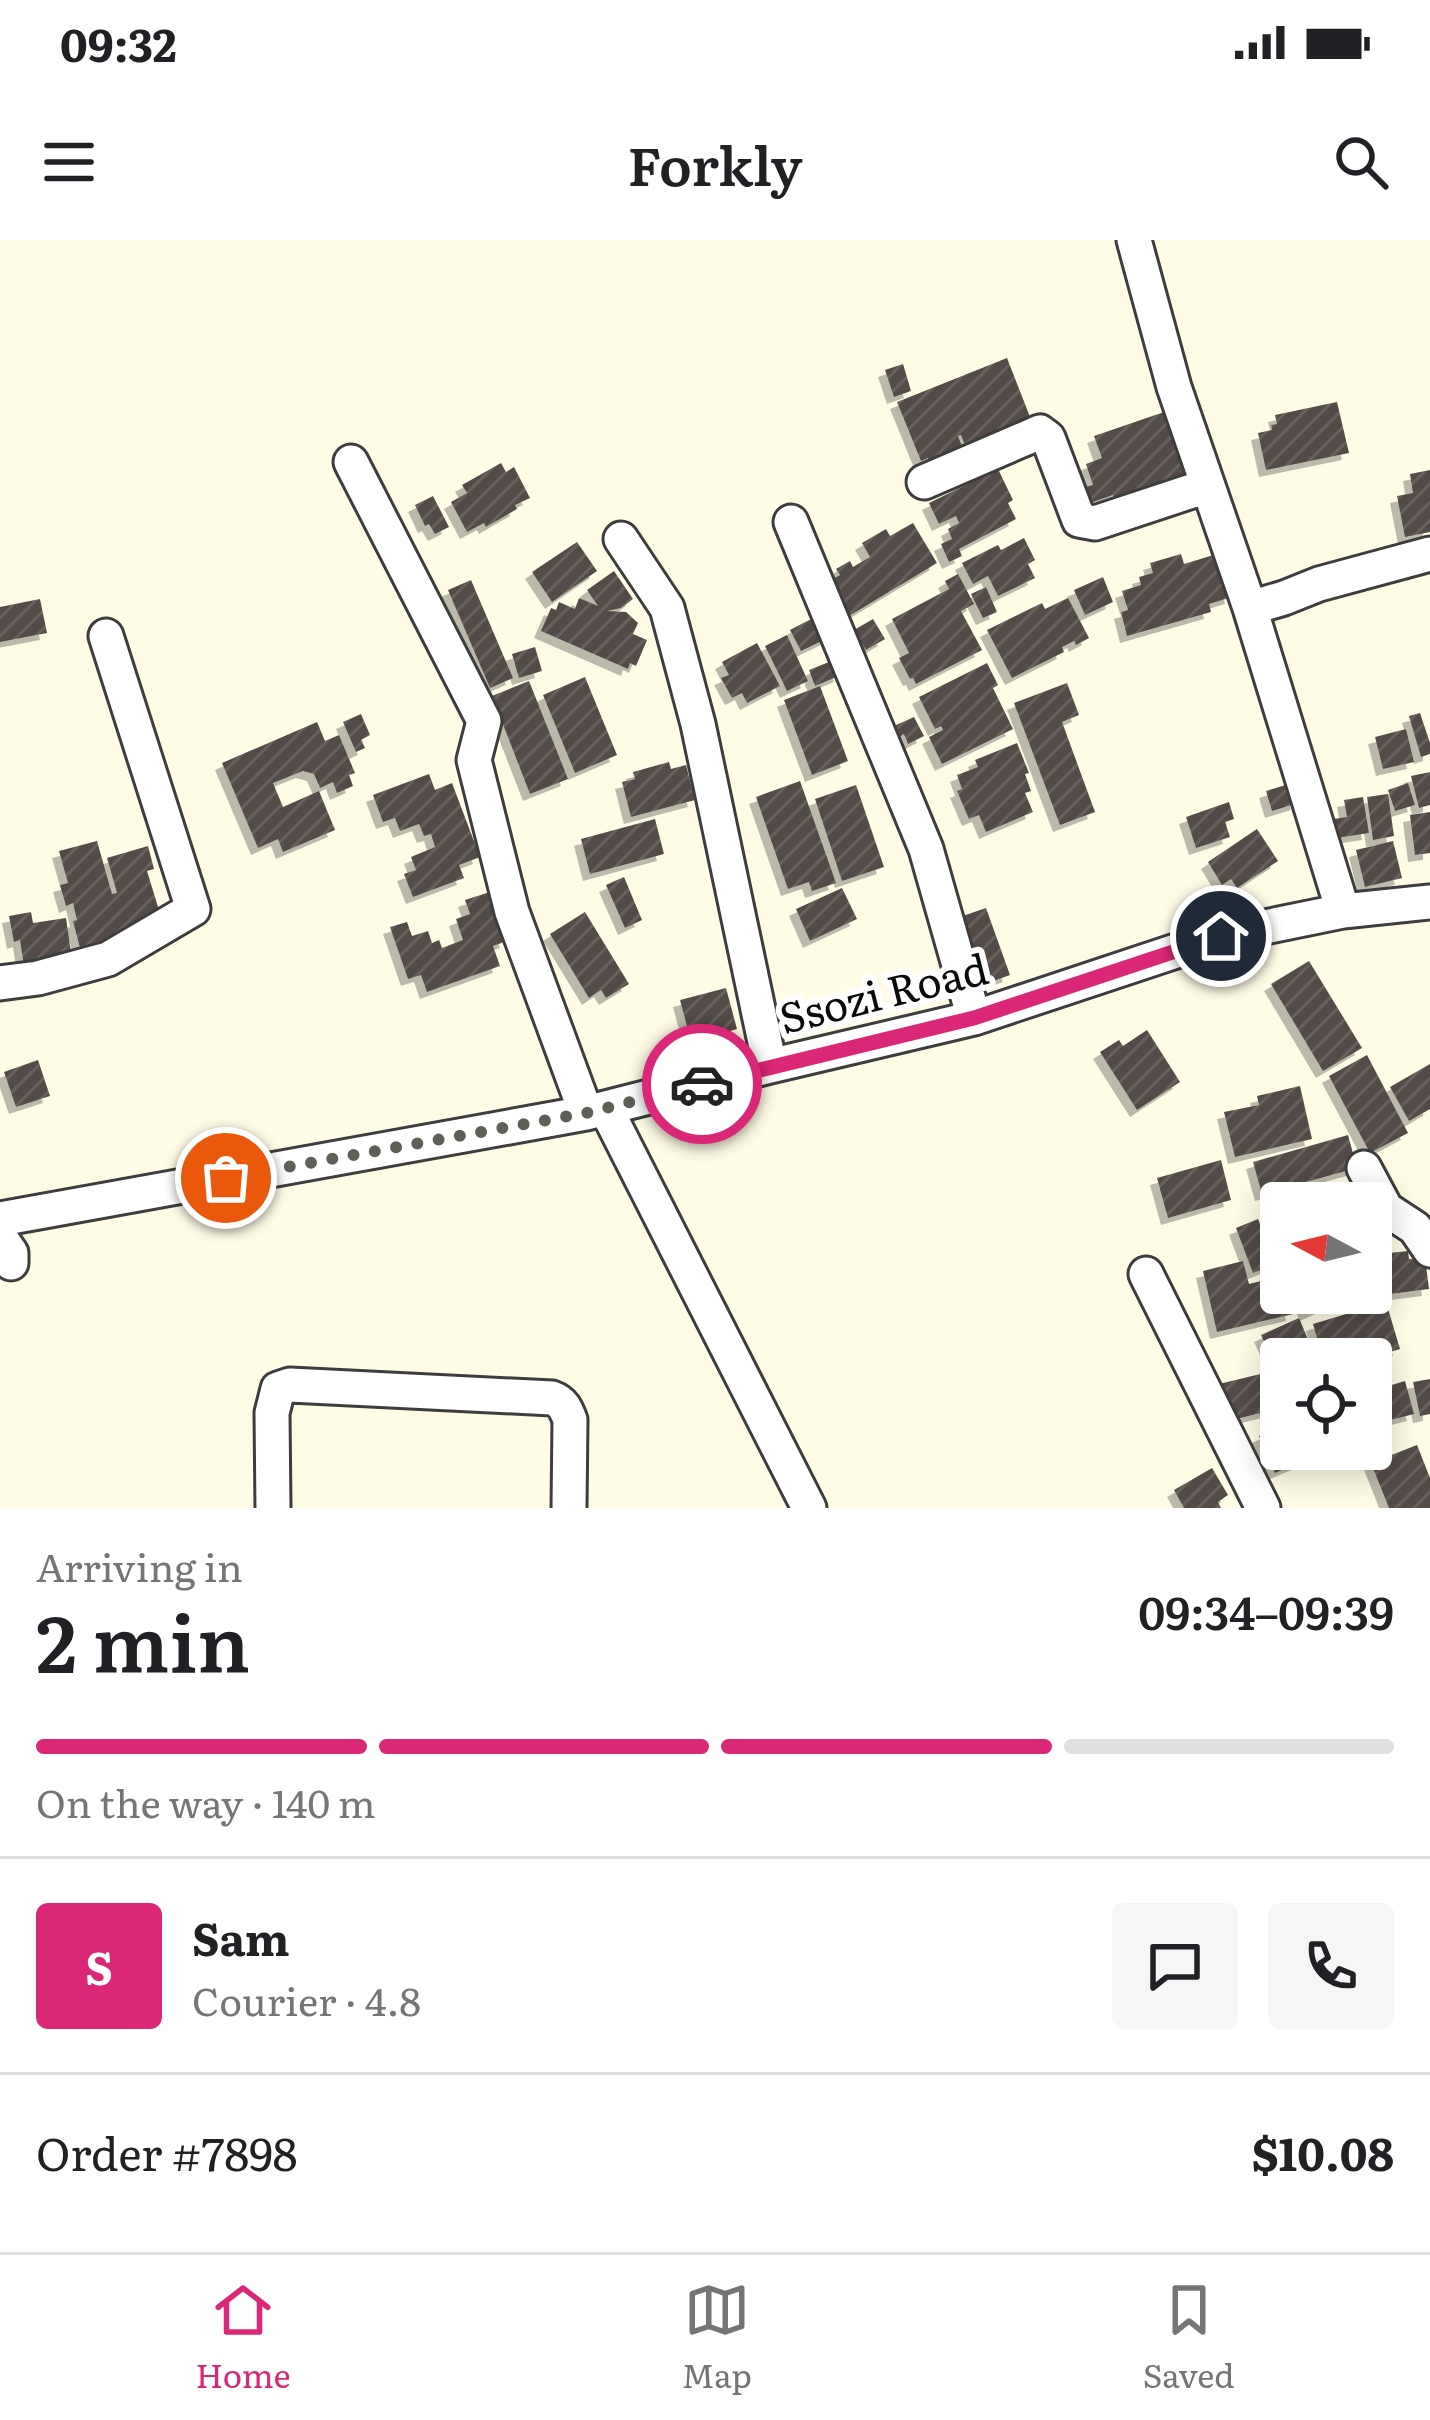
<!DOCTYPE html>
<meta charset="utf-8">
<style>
body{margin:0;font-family:Literata,serif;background:#f6f6f6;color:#202124;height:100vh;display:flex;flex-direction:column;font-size:45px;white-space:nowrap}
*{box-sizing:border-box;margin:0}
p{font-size:39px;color:#757577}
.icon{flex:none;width:66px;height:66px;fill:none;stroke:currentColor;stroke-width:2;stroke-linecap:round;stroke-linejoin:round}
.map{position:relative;height:1268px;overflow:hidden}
.details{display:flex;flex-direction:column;background:#fff;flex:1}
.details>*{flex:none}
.needle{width:78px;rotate:277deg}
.tools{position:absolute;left:1260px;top:942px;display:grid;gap:24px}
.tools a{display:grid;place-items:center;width:132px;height:132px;border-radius:12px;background:#fff;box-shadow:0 6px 30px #0003;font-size:60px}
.pin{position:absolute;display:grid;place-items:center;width:102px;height:102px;color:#fff;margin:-51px;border:6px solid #fff;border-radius:50%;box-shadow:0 3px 12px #0007}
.courier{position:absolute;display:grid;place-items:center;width:120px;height:120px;margin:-60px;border:9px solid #db2777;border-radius:50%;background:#fff;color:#222;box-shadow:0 3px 15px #0007}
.overview em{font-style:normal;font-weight:600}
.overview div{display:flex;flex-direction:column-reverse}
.overview{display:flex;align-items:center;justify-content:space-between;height:204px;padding:0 36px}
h1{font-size:78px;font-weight:600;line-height:90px}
.bar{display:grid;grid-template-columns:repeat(4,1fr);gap:18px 12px;align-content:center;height:144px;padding:0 36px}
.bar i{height:15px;border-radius:9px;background:#e0e0e0}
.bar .active{background:#db2777}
.bar p{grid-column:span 4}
.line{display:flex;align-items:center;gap:30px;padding:0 36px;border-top:3px solid #e0e0e0}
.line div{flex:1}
.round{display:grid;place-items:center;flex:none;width:126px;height:126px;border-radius:12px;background:#f6f6f6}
.status{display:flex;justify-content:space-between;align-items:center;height:84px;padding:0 60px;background:#fff;direction:ltr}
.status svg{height:33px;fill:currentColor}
header{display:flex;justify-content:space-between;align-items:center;height:156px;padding:0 36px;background:#fff;font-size:54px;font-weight:600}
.tab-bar{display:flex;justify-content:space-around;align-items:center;height:168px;border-top:3px solid #e0e0e0;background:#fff;font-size:33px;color:#757577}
.tab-bar a{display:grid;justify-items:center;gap:6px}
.tab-bar .active{color:#db2777}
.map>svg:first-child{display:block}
</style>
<div class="status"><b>09:32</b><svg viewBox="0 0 49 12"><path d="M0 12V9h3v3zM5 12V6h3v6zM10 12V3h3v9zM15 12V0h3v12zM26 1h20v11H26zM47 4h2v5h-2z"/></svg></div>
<header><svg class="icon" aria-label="menu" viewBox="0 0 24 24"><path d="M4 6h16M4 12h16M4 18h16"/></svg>Forkly<svg class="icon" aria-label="search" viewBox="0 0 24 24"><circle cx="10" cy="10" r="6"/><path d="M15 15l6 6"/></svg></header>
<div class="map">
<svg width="1430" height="1268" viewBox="0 0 1430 1268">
<defs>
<pattern id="building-hatch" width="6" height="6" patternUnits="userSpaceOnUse" patternTransform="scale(3)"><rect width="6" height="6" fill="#534c46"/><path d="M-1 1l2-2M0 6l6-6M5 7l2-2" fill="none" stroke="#67615c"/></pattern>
<filter id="shadow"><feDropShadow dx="-7" dy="7" stdDeviation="0" flood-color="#0004"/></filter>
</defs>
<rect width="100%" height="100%" fill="#fffce6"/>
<path fill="url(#building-hatch)" filter="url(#shadow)" d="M1007,118l23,59 -7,2 2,5 -59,24 -5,-13 -3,1 5,13 -33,13 -2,-4 -7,3 -24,-59z
M903,124l8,27 -17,6 -9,-27z
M1337,162l12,51 -83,17 -8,-37 14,-3 -1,-5 6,-1 -2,-9z
M1167,171l23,72 -75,18 -2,-6 -26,9 -5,-16 11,-3 -7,-21 16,-6 -8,-22z
M501,223l5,9 8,-5 16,31 -15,7 2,4 -31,18 -2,-4 -17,9 -16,-30 16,-9 -5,-8z
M989,228l2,5 7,-4 15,31 -5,3 8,16 -57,30 3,7 -13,6 -8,-18 11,-5 -4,-10 11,-6 -3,-7 -17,8 -10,-21 43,-21 -2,-5z
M1430,230v62l-25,5 -8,-41 16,-3 -3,-19z
M433,256l16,31 -14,7 -6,-10 -4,2 -10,-21z
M913,283l24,40 -93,56 -12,-20 7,-4 -8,-15 9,-5 -4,-6 14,-8 3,6 17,-10 -8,-14 24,-14 4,7z
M1024,298l11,22 -7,4 7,14 -37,18 -10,-20 -15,8 -11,-21 36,-18 3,5z
M577,302l20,29 -45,31 -20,-30z
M1220,313l12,44 -23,7 2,8 -84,24 -6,-24 7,-2 -6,-19 19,-6 -2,-8 14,-4 -3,-10 31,-9 3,10z
M614,331l19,28 -12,9 -14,3 19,1 12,11 -5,11 14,6 -11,26 -6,-3 -2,6 -87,-38 10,-23 5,2 3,-8 16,7 4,-11 19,8 -11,-16z
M958,334l16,30 -13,7 21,39 -66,34 -3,-6 -3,1 -11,-21 10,-5 -17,-34 57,-30 -4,-8z
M1103,337l10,25 -28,13 -11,-25z
M471,340l42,98 -23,10 -42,-98z
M986,347l11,25 -14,6 -12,-24z
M1068,358l21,40 -13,7 -2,-4 -12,6 2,5 -52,26 -25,-48 55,-27 3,6z
M40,359l7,34 -47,9v-35z
M817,376l11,22 -27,13 -11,-21z
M873,379l12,20 -19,11 -12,-20z
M787,395l21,46 -21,10 -22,-45z
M757,403l23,43 -33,17 -5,-10 -10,5 -11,-20 8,-3 -7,-13z
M535,407l7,24 -23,7 -7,-24z
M834,420l7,15 -26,11 -6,-16z
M987,423l11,22 -5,3 20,41 -71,35 -13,-27 14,-7 -2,-4 -6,3 -16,-32z
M585,437l32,78 -42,18 -32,-78z
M529,441l39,98 -38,15 -38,-98z
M1067,443l12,32 -17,7 33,90 -35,13 -46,-122z
M820,446l28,75 -36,14 -28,-75z
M1420,473l10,30v11l-9,3 -12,-41z
M361,474l9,21 -9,5 4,8 -9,4 -13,-30z
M914,477l10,19 -16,8 -4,-10 -5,3 -5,-11z
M317,482l8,19 14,-6 16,38 -6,2 4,11 -16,7 -4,-11 -13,6 -6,-14 -11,-3 -30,12 10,24 36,-16 16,39 -52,22 -5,-13 -20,9 -36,-85z
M1406,489l8,33 -31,7 -8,-32z
M1017,503l12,30 -4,1 6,17 -6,2 8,19 -47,20 -7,-17 -10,4 -12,-28 5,-2 -5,-14 21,-8 -3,-7z
M669,522l2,7 15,-4 9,35 -64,17 -9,-35 13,-3 -2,-7z
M1430,532v33l-11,3 -8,-32z
M429,534l6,16 17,-7 28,74 -21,8 5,13 -51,19 -9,-23 12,-4 -5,-13 24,-10 -4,-13 -7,2 -5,-12 -19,7 -5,-13 -12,4 -10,-27z
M800,541l36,102 -24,8 -3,-9 -21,7 -32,-92z
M1292,543l6,20 -26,8 -6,-20z
M1408,543l7,22 -20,6 -7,-21z
M856,545l28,82 -42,14 -27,-82z
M1388,554l6,42 -21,4 -6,-43z
M1363,557l6,36 -39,6 -3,-19 20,-3 -3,-17z
M1229,562l5,17 -9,3 5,15 -34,11 -10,-31z
M1430,572v41l-15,2 -5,-40z
M655,579l9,35 -74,20 -9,-35z
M1257,589l21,32 -41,27 -6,-9 -9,6 -14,-23z
M97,601l15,53 5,-1 -10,-35 41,-12 6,23 -7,2 15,49 -81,32 -8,-31 4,-1 -4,-17 -7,3 -6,-21 8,-2 -9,-32z
M1393,601l9,37 -37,9 -9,-37z
M624,637l18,43 -17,8 -19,-43z
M842,648l15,31 -47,22 -14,-32z
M490,652l17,49 -14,5 7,20 -73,26 -6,-17 -13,4 -18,-52 17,-5 5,14 16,-5 4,12 7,-3 3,8 21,-8 -7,-21 14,-5 -5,-14z
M986,668l24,67 -33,12 -23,-68z
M31,672l2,11 33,-5 7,48 -48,7 -5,-33 -6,2 -5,-26z
M585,672l44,72 -23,14 -5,-8 -12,8 -39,-64z
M1309,721l53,87 -39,23 -52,-87z
M726,748l11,41 -24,7 2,4 -17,5 -1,-5 -6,1 -11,-41z
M1147,790l33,52 -43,28 -37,-58 19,-12 4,6z
M1367,815l41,78 -38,20 -41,-77z
M38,820l12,36 -34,11 -12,-35z
M1430,824v45l-21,12 -19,-34z
M1300,846l12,53 -77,18 -11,-45 35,-7 -2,-9z
M1348,895l9,33 -95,26 -9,-32z
M1221,920l10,40 -63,18 -11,-40z
M1281,969v47l-17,-39z
M1258,979l17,45 -22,9 -17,-45z
M1408,1011l1,8 16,-1 4,31 -78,10 -1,-6h21v-38z
M1243,1021l6,23 32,-8v17h7l5,21 -76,18 -14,-61z
M1297,1053h45l2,4 -37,17z
M1386,1062l14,47 -33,10h-44l-10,-35z
M1299,1078l13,31 -23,10h-8v3l-6,3 -14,-30z
M1281,1129v39l-53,13 -9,-37z
M1430,1139v35l-10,2 -7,-34z
M1405,1141l9,33 -43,11v-34z
M1281,1186v23h50l-56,24 -16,-37z
M1417,1205l13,33v30h-41l-18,-45z
M1212,1228l16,27 -10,7 3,6h-37l-10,-18z"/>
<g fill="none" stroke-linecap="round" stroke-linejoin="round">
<g stroke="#3d3d3d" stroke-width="39">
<path id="minor" d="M1134,0l40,147 76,221 93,303
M351,222l133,259 -10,39 38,152 74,201
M924,242l116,-50 8,6 31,82 16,3 112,-37
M791,282l135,327 48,169
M621,299l46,69 31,116 72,342
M1250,368l34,-10 35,-14 111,-30
M0,743l38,-5 70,-19 85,-50 -87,-273
M606,869l203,399
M1364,928l22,41 29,19 15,22
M0,979l586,-106 184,-47 204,-48 247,-82 122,-25 87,-9
M0,997l11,16v10
M1146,1034l117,234
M273,1268l-1,-95 6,-24 12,-4 262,13c11,4 14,11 18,22l-1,88"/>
</g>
<use href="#minor" stroke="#fff" stroke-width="33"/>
</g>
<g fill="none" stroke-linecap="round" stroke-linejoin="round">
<path stroke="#605f57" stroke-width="12" stroke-dasharray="0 21.6" d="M226,938l360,-65 116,-29"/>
<path stroke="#db2777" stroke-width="15" d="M702,844l272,-66 247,-82"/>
</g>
<g text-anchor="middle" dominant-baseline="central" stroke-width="12" stroke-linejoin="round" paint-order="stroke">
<g font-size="42" fill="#0a0a0a" stroke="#fff">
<text transform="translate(883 751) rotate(-14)">Ssozi Road</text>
</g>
</g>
</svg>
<div class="tools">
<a><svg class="needle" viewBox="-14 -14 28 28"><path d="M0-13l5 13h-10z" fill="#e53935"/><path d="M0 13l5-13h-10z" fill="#757577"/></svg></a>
<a><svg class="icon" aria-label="locate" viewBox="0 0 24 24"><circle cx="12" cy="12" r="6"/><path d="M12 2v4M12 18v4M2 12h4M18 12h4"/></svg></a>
</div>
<div class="pin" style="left:226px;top:938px;background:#ea580c"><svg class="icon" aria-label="bag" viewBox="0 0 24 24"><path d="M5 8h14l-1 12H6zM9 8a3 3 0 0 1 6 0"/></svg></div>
<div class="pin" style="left:1221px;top:696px;background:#1f2937"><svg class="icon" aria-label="home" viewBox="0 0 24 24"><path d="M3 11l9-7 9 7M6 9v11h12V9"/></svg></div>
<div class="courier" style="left:702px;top:844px"><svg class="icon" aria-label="car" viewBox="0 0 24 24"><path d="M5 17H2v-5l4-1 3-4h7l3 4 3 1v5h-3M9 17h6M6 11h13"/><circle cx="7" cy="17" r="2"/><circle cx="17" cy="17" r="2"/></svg></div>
</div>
<section class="details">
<div class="overview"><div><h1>2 min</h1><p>Arriving in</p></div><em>09:34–09:39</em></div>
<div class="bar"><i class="active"></i><i class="active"></i><i class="active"></i><i></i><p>On the way · 140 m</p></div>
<div class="line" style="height:216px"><b class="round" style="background:#db2777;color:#fff">S</b><div><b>Sam</b><p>Courier · 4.8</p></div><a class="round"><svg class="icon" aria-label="chat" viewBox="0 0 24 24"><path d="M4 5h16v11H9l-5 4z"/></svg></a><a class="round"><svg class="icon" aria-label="phone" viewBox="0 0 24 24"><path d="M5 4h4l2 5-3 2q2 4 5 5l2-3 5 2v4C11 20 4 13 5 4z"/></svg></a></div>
<div class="line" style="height:156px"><div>Order #7898</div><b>$10.08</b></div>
</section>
<nav class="tab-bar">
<a class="active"><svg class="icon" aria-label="home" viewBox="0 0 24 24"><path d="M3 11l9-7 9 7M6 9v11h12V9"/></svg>Home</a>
<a><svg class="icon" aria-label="map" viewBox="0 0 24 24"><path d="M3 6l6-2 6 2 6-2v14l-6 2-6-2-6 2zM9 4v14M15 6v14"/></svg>Map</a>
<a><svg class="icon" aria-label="saved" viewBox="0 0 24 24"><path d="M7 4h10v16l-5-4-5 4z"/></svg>Saved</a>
</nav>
